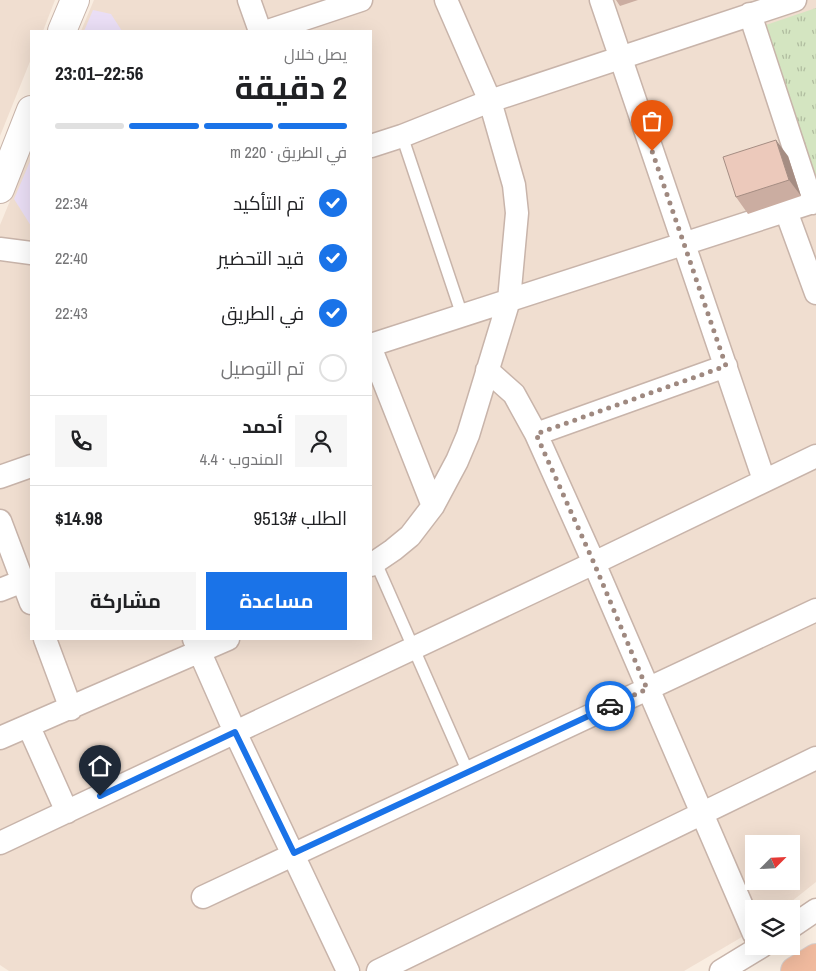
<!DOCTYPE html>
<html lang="ar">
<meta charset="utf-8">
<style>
body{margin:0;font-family:"Archivo Narrow",Cairo,sans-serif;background:#f6f6f6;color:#202124;direction:rtl;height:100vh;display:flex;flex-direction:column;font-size:19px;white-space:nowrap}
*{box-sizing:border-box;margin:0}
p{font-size:16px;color:#757577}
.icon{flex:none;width:28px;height:28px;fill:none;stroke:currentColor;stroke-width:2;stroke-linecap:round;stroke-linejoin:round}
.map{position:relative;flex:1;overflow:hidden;direction:ltr}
.side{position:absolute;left:30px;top:30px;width:342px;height:610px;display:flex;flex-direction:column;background:#fff;border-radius:0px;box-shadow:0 5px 20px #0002;direction:rtl}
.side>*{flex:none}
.needle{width:32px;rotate:66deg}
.tools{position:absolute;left:745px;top:835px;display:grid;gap:10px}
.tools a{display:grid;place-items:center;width:55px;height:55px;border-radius:0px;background:#fff;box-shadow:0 5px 20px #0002;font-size:25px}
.pin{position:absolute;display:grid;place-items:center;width:42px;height:42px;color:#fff;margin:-51px -21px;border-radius:50% 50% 50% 0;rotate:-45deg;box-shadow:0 0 5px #0007}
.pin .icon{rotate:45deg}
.courier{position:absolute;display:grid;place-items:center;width:50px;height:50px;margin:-25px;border:4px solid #1a73e8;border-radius:50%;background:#fff;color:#222;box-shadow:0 1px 6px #0007}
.headline em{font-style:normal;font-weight:700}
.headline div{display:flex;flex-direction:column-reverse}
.headline{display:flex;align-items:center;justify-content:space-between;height:85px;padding:0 25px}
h1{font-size:32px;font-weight:700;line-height:38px}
.bar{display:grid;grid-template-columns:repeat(4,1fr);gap:8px 5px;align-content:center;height:60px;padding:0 25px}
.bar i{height:6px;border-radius:4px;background:#e0e0e0}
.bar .active{background:#1a73e8}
.bar p{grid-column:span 4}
.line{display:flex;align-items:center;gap:12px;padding:0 25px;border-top:1px solid #e0e0e0}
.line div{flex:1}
.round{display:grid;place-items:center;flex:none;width:52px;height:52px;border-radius:0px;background:#f6f6f6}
ol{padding:0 25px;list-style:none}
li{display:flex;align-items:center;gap:15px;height:55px}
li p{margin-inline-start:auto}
li .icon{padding:5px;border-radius:50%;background:#1a73e8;color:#fff;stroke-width:4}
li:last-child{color:#757577}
li i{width:28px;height:28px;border:2px solid #e0e0e0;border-radius:50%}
.cta{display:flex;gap:10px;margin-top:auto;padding:10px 25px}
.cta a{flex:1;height:58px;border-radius:0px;background:#1a73e8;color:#fff;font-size:20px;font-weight:700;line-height:58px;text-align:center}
.cta a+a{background:#f6f6f6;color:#202124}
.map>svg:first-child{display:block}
</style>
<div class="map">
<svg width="816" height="971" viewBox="0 0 816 971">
<defs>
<pattern id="park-tufts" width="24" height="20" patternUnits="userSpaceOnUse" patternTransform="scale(1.25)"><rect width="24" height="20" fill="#d4e5c1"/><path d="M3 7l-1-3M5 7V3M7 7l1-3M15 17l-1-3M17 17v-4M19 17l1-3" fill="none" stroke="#b0bc9f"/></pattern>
</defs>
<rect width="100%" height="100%" fill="#f9ede1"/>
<path fill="#f0ded0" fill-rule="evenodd" d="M0,0h55l-12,31h-12v28l-31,77z
M94,0h722v882l-34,27h-28v21l-70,41h-675l-9,-6v-740l31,-75v489h340v-608h-290zM754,844h37v37h-37z"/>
<path fill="#eadef5" d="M93,10l18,4 11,17h-38z
M31,159v67l-17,-27z"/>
<path fill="url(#park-tufts)" d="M816,8v176l-53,-158z"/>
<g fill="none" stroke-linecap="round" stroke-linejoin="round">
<g stroke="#c8b4aa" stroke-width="14">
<path id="service" d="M402,136l60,179
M376,563l92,209"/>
</g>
<g stroke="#c8b4aa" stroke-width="25">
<path id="minor" d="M249,0l11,31
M601,0l163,480
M750,14l62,189
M268,31l93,-31
M371,146l31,-10 88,-35 305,-101
M786,211l30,82
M0,249l31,4
M371,345l445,-144
M371,349l62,157
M487,370l27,24 22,40 58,129 160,371
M536,434l190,-68
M0,477l31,-11
M0,521l31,82
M371,565l22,-15 17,-14 23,-30 24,-45 11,-26 41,-135 8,-87 -3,-28 -24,-84 -44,-101
M0,590l23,-9
M45,639l26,70
M194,639l41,93 113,239
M29,727l38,85
M0,738l228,-99
M0,843l594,-280 222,-107
M203,897l613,-287
M791,927l25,-17
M378,971l438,-213
M721,971l41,-25"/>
</g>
<g stroke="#c8b4aa" stroke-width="30">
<path id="tertiary" d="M62,31l13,-31
M0,189l31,-79"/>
</g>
<g stroke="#d6cfcd" stroke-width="30">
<path id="trunk" d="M795,971l21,-13"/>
</g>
<use href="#service" stroke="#fff" stroke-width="11"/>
<use href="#minor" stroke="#fff" stroke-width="22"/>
<use href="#tertiary" stroke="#fff" stroke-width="28"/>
<use href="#trunk" stroke="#f0ba9e" stroke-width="28"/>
</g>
<path fill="#cbada1" d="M616,0h22l-18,6z
M788,156l13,40 -53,18 -12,-17z"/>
<path fill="#a58d83" d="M776,140l12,16 13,40 -12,-16z"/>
<path fill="#ecc9bb" stroke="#a58d83" d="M776,140l13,40 -53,17 -13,-40z"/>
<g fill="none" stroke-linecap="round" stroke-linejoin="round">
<path stroke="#9f8980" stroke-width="5" stroke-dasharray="0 9" d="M610,706l37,-17 -53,-126 -58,-129 190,-68 -74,-215"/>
<path stroke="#1a73e8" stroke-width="6" d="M100,796l135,-64 59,121 316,-147"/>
</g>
</svg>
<div class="tools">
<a><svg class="needle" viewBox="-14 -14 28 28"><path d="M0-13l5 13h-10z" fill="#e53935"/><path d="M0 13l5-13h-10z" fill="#757577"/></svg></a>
<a><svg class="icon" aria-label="layers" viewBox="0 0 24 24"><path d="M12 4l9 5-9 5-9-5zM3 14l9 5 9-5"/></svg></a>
</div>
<div class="pin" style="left:652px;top:151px;background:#ea580c"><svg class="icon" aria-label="bag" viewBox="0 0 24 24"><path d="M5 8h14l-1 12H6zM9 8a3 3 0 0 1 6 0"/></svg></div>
<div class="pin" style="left:100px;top:796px;background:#1f2937"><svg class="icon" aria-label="home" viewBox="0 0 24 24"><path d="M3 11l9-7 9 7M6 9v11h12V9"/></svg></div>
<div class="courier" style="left:610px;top:706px"><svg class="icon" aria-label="car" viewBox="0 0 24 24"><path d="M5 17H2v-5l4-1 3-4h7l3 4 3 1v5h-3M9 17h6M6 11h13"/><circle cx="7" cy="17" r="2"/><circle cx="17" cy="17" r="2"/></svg></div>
<section class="side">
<div class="headline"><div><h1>2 دقيقة</h1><p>يصل خلال</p></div><em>22:56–23:01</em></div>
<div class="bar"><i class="active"></i><i class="active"></i><i class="active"></i><i></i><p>في الطريق · 220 m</p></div>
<ol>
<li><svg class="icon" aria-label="check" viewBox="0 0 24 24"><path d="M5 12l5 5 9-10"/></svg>تم التأكيد<p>22:34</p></li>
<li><svg class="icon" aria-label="check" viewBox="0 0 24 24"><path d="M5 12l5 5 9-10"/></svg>قيد التحضير<p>22:40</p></li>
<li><svg class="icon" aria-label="check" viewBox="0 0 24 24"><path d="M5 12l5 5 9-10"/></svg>في الطريق<p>22:43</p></li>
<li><i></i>تم التوصيل</li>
</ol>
<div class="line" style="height:90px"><a class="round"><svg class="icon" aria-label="person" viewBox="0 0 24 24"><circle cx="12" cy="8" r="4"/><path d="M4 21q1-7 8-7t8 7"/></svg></a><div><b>أحمد</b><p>المندوب · 4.4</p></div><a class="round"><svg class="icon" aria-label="phone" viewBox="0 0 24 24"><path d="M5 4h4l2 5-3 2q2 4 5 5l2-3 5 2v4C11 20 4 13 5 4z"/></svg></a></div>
<div class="line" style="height:65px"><div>الطلب #9513</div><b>$14.98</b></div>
<div class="cta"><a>مساعدة</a><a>مشاركة</a></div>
</section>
</div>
